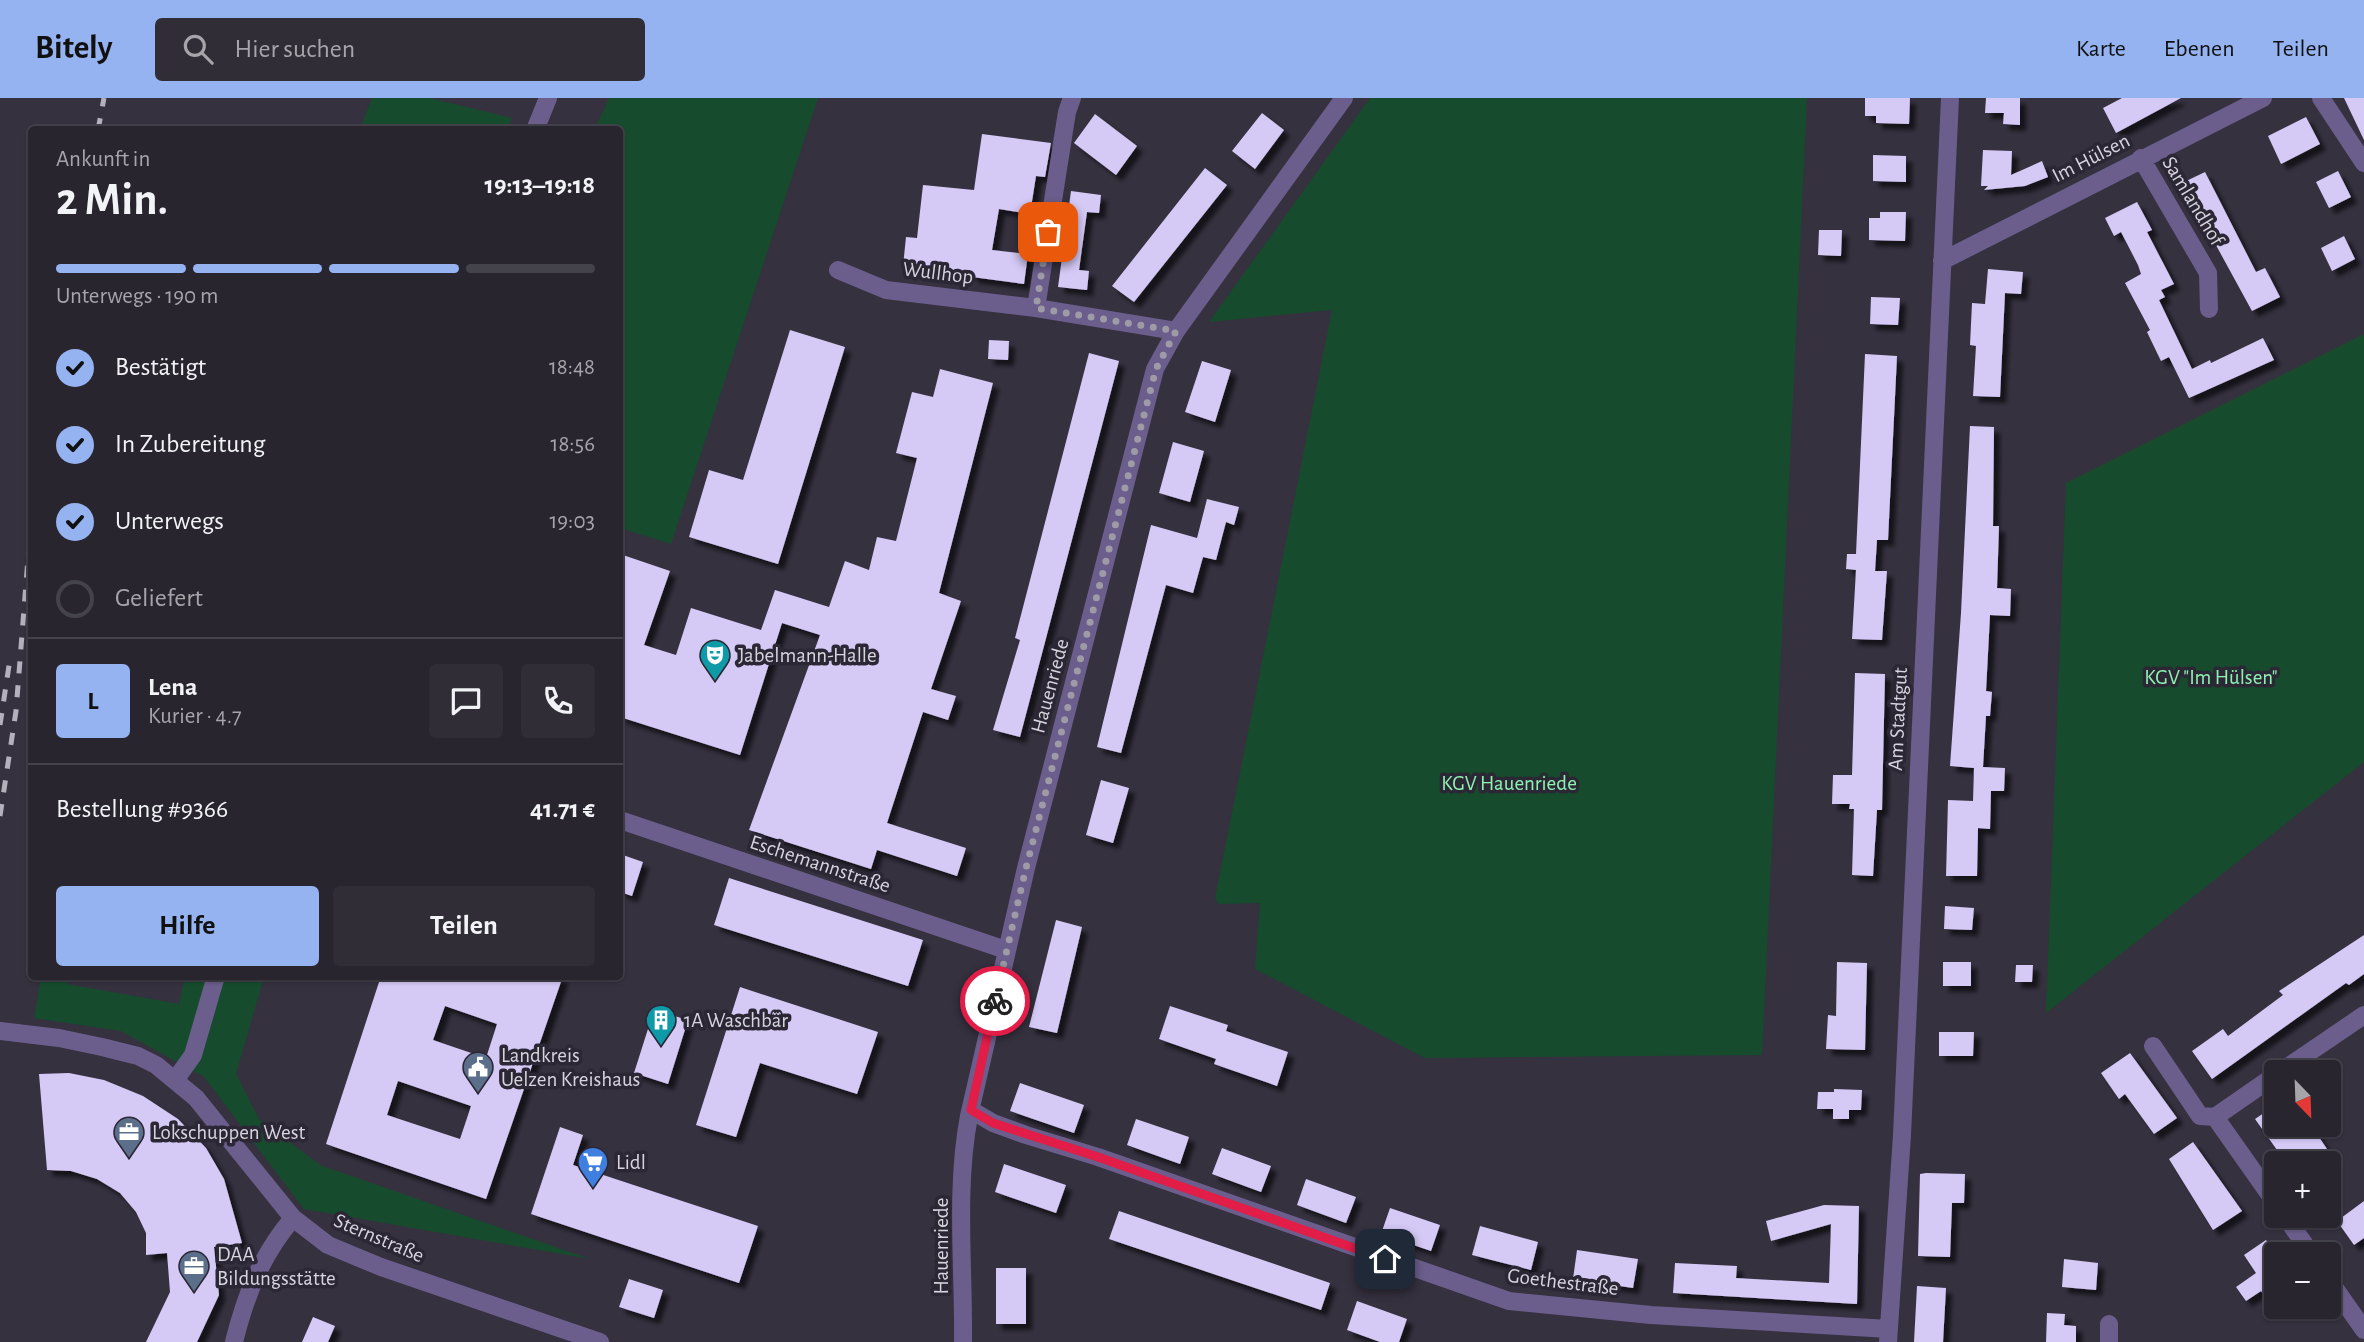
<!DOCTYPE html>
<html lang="de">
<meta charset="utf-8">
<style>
body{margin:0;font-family:"Alegreya Sans",sans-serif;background:#302d37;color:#f1f3f6;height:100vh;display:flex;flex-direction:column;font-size:26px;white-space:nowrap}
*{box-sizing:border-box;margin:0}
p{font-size:23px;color:#a5a5aa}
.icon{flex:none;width:38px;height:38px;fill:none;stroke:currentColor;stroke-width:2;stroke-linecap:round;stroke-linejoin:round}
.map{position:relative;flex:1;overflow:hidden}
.sheet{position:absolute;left:28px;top:28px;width:595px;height:854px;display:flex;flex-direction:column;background:#28252f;border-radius:7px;box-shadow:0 2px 5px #0004,0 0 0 2px #44424b}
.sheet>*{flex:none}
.needle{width:46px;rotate:157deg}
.tools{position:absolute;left:2264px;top:962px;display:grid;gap:14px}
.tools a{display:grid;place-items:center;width:77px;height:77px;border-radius:7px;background:#28252f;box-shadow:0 2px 5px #0004,0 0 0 2px #44424b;font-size:35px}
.pin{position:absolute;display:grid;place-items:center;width:60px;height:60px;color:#fff;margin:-30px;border-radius:14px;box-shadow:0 4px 10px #0006}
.courier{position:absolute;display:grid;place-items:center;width:70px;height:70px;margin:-35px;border:5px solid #e11d48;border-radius:50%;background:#fff;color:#222;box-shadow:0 2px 9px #0007}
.overview em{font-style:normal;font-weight:700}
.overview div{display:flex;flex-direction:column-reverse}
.overview{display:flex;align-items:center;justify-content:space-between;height:119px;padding:0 28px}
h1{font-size:46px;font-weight:700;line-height:52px}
.bar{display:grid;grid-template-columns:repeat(4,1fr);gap:10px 7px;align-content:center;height:84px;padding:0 28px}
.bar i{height:9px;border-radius:5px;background:#44424b}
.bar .current{background:#95b2f1}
.bar p{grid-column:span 4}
.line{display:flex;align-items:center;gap:18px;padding:0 28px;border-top:2px solid #44424b}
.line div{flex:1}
.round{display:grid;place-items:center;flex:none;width:74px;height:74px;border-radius:7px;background:#302d37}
ol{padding:0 28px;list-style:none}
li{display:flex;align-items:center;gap:21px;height:77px}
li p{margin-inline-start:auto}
li .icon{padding:7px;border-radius:50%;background:#95b2f1;color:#111;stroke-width:4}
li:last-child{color:#a5a5aa}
li i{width:38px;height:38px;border:4px solid #44424b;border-radius:50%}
.button{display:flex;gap:14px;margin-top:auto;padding:14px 28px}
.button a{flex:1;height:80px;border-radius:7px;background:#95b2f1;color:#111;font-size:28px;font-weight:700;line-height:80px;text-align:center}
.button a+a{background:#302d37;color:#f1f3f6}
header{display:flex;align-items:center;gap:42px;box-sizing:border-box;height:98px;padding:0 35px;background:#95b2f1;color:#111}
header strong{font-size:33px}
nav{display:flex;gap:38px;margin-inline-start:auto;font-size:24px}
.search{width:490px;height:63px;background:#302d37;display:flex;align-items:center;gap:18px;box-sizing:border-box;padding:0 24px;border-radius:7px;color:#a5a5aa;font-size:26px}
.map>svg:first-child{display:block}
</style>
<header>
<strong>Bitely</strong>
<div class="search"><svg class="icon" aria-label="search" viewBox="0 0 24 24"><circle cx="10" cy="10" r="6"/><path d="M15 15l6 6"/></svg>Hier suchen</div>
<nav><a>Karte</a><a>Ebenen</a><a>Teilen</a></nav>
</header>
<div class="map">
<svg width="2364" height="1244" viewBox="0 0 2364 1244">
<defs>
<filter id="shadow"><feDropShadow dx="6" dy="6" stdDeviation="2" flood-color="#0009"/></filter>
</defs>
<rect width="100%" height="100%" fill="#35313f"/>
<path fill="#164c2d" d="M372,0h58l82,20 -5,11h-147z
M609,0h209l-147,446 -51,-16v-398l-25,-1z
M1370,0h437l-45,957 -337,3 -170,-89 5,-66 -41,1 -4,-6 117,-588 -123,12z
M2364,236v428l-318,251 20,-530z
M41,879h28l-2,7 112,20 6,-27h79l-28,97 23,45 61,46 270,94 -286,-50 -100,-132 -83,-46 -87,-13z"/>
<path fill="#d5c9f6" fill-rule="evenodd" filter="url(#shadow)" d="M1865,0h45l-1,26 -33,-1v-7h-11z
M1986,0h34v27l-17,-1 1,-11h-19z
M2122,0h59l-65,35 -13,-25z
M2344,0h20v42z
M1262,15l22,17 -29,39 -23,-18z
M1095,16l42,32 -21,29 -42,-32z
M2306,19l14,27 -39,20 -13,-28z
M982,36l69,9 -6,34 -9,-1 -6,38 -31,-5 -7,41 36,4 -4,30 -52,-7v-4l-69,-7 3,-29 11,1 6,-53 51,5z
M1983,52l29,1 -1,24 31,-14 6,16 -23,9 -41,4 4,-4h-7z
M1873,57l33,1v26l-33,-1z
M1205,70l22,17 -93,117 -22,-16z
M2338,73l13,26 -22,11 -13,-26z
M2205,74l51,100 9,-4 15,29 -28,14 -70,-128z
M1071,93l30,4 -2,18 -12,-1 -8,58 10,1 -2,19 -29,-3z
M2137,104l15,28 -5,2 27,52 -13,6 4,7 -6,3 33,69 18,-9 1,3 52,-25 11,22 -85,38 -20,-41 -8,4 -14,-29 3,-2 -25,-47 16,-9 -3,-9 -17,-33 -7,4 -9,-18z
M1880,114h26l-1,29 -36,-1v-22h11z
M1819,132h23l-1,26 -23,-1z
M2344,138l11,23 -23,12 -11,-23z
M1988,171l35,3 -2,22 -16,-1 -5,104 -27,-1 3,-50 -6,-1 2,-42 13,1z
M1871,199l29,1 -2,27 -28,-1z
M790,232l55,17 -67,217 -89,-27 20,-67 34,10z
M989,242l20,1 -1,19 -20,-1z
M1089,255l30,8 -99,376 -27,-7 27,-90 -5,-2z
M1865,256l32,2 -9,184h-11l-2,31h12l-5,69 -30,-1 4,-69 -10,-1 1,-15h9z
M1202,263l29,9 -16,52 -30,-10z
M940,271l53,14 -54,210 22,8 -30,88 25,7 -8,24 -25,-8 -36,111 79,25 -9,28 -80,-26 -6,19 -122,-39 71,-195 -38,-12 -42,132 -120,-38v-163l50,17 -26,74 32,10 15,-47 70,22 14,-40 54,17 16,-46 24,9 8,-33 19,4 21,-83 -21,-5 16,-61 21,5z
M1970,328l24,1 -1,99h6l-2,62 14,1 -1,27 -20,-1 -4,76 6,1 -2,24h-4l-3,51 22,1 -1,23h-13l-1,38 -12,-1 -1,48h-31l2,-76 25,1 1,-33 -24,-2 11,-153z
M1173,344l31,9 -14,51 -31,-9z
M1207,401l32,8 -5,18 -8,-3 -10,38 -13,-3 -10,36 -27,-8 -45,168 -24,-6 54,-222 46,13z
M1855,575l30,1 -3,136h-5l-4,66 -21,-1 2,-66h-5l1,-5h-18l1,-29h19z
M1101,682l28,8 -16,55 -27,-8z
M620,756l23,8 -11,34 -12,-4z
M729,780l194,62 -15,46 -194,-61z
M1945,808l29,2 -2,22 -28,-1z
M1056,822l26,7 -25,106 -28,-6z
M2364,837v39l-15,11 -3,-2 -134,96 -20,-28 31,-22 5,7 55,-41 -4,-4z
M1837,864l30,1 -2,87 -39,-1 2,-34 8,1z
M1943,864h28v24h-28z
M2016,867h17l-1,17h-17z
M381,878h182l-77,223 -160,-55zM445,908l52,18 -11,34 -53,-18zM398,983l73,25 -11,33 -73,-24z
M740,889l138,45 -21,62 -97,-31 -24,74 -40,-12z
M1170,908l58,19 -2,6 62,21 -11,34 -63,-22 2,-5 -57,-20z
M654,912l34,10 -20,64 -34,-11z
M1939,934h35l-1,24h-34z
M2130,955l47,65 -23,16 -29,-40 -6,5 -18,-26z
M69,975l35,7 39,16 35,23 28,29 18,31 18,64 -28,4 5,48 -22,47h-51l24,-50 -3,-39 -21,2v-22l-10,-21 -16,-19 -23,-14 -26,-8 -24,-1 -8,-96z
M1020,985l64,22 -10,28 -64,-22z
M1834,991l28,1 -1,20h-12v9h-16v-10h-16l1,-17h16z
M2277,1006v21h34l18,27 -7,5 5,7h-40l-32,-45z
M1136,1021l53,18 -9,27 -53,-19z
M560,1029l23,8 -10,30 185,61 -19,57 -208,-69z
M2193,1044l49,69 -29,19 -44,-71z
M1222,1050l49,18 -10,26 -49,-18z
M1004,1066l62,21 -10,28 -61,-21z
M1926,1075l39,1 -1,29h-12l-2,54 -32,-1 2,-82z
M1306,1081l50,18 -10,26 -49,-18z
M2364,1103v37l-10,7 -17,-24z
M1824,1107l35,1 -2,98 -184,-11 2,-30 62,3 -1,12 93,5 2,-59 -60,17 -5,-20z
M1390,1110l50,17 -9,26 -50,-17z
M1119,1113l211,72 -9,27 -212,-71z
M1480,1128l58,16 -7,28 -59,-15z
M2266,1142l11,16v56l-16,-21 -15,10 -10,-14 20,-14 -12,-18z
M1577,1152l61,9 -5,29 -60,-9z
M2064,1161l34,4 -2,27 -34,-3z
M996,1170h30v56h-30z
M629,1181l34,11 -9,28 -35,-11z
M1917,1188l29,2 -3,54h-29z
M1357,1203l50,18 -8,23h-19l-33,-12z
M2047,1215l18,1 -1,11 12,1v16h-30z
M313,1219l22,9 -7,16h-26z"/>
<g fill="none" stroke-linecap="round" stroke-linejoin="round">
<path stroke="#6b5e8c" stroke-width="18" d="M2321,0l43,65
M535,32l13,-32
M2141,60l67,115 1,36
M1942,163l321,-163
M838,172l48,20 150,18 140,23
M1036,210l31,-196 5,-14
M620,722l386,130
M0,933l59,7 43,9 36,9 18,9 40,33 97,120 35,27 53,22 219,75
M2153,948l47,70 15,1
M2279,975l85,-58
M2277,976l-62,43 62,88
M176,981l17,-24 23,-79
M971,1012l22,13 33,12 72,22 411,144 142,14 238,14
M2285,1118l27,39
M2329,1182l35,50
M234,1244c12,-48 27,-86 59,-124
M963,1244c1,-74 -8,-153 6,-226l57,-248 129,-499 21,-38 168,-233
M1888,1244l14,-207 48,-1037
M2109,1244v-18"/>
<path stroke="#b4b1bc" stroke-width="5" stroke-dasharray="12 12" stroke-linecap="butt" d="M98,32l6,-32
M0,627l10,-66
M0,718l16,-105 14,-178"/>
</g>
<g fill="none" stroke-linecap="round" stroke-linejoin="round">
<path stroke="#9e9ba6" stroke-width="7" stroke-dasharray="0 12.6" d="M995,903l31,-133 130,-499 20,-38 -140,-23 12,-76"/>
<path stroke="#e11d48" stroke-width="9" d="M995,903l-24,109 22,13 105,34 287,102"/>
</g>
<defs>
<g id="theatre-pin" transform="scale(1.575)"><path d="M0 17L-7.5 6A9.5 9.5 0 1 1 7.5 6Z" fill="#0f9aa8" stroke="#2b2735"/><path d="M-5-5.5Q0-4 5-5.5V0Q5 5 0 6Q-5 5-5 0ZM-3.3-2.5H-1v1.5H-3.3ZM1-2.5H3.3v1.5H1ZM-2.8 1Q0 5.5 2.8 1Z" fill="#fff"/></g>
<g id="building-pin" transform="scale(1.575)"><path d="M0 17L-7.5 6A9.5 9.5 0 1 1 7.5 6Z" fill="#0f9aa8" stroke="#2b2735"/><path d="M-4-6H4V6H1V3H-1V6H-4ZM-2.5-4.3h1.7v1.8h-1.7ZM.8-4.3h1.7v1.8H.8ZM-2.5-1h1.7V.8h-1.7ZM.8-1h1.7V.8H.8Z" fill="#fff"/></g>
<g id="civic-pin" transform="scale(1.575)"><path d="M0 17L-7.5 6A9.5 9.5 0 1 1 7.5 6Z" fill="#5c6f8a" stroke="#2b2735"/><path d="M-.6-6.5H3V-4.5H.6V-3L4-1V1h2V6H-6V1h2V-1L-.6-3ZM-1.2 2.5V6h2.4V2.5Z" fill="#fff"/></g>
<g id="office-pin" transform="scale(1.575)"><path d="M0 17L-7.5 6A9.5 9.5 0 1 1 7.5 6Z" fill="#5c6f8a" stroke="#2b2735"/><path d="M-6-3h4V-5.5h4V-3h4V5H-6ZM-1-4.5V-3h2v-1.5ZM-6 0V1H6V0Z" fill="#fff"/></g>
<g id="supermarket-pin" transform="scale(1.575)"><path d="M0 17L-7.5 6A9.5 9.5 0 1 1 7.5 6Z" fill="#3f7fe0" stroke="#2b2735"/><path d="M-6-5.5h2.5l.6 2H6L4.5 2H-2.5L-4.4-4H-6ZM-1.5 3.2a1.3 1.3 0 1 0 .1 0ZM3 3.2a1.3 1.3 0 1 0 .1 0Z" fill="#fff"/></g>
</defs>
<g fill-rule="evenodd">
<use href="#theatre-pin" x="715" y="557"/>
<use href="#building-pin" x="661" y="922"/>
<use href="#civic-pin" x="478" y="969"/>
<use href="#office-pin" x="129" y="1034"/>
<use href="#supermarket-pin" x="593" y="1064"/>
<use href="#office-pin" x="194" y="1168"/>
</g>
<g text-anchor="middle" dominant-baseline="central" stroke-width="7" stroke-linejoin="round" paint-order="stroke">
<g font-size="21" fill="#d7d4de" stroke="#2b2735">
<text transform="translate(2091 60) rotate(-27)">Im Hülsen</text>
<text transform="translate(2193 103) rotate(59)">Samlandhof</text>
<text transform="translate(938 175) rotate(7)">Wullhop</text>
<text transform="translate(1050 588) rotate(-75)">Hauenriede</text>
<text transform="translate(1898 621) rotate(-87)">Am Stadtgut</text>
<text transform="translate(820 766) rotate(18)">Eschemannstraße</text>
<text transform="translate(379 1140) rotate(23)">Sternstraße</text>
<text transform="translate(941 1148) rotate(-90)">Hauenriede</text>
<text transform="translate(1563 1184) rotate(7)">Goethestraße</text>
</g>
<g font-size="21" fill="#d7d4de" stroke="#2b2735" text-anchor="start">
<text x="738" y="557">Jabelmann-Halle</text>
<text x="684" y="922">1A Waschbär</text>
<text x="501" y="957">Landkreis<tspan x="501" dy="24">Uelzen Kreishaus</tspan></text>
<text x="152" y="1034">Lokschuppen West</text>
<text x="616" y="1064">Lidl</text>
<text x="217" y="1156">DAA<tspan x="217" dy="24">Bildungsstätte</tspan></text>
</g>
<g font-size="21" fill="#8df3b1" stroke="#2b2735">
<text x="2211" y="579">KGV "Im Hülsen"</text>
<text x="1509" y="685">KGV Hauenriede</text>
</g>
</g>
</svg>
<div class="tools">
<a><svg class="needle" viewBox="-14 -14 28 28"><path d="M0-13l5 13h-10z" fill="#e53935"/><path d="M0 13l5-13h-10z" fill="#a5a5aa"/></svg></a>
<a>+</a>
<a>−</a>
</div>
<div class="pin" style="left:1048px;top:134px;background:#ea580c"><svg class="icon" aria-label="bag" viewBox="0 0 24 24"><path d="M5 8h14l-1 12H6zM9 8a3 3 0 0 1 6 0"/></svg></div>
<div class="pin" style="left:1385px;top:1161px;background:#1f2937"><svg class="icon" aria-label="home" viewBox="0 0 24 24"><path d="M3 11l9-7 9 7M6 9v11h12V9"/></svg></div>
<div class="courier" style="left:995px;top:903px"><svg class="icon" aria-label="bike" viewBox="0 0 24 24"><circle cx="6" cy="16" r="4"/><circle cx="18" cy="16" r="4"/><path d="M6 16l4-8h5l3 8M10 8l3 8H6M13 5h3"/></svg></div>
<section class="sheet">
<div class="overview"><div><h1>2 Min.</h1><p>Ankunft in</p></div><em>19:13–19:18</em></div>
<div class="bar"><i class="current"></i><i class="current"></i><i class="current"></i><i></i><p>Unterwegs · 190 m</p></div>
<ol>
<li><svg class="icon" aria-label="check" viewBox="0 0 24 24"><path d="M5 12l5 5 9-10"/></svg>Bestätigt<p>18:48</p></li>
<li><svg class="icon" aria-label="check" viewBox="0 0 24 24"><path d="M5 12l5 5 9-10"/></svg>In Zubereitung<p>18:56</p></li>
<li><svg class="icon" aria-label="check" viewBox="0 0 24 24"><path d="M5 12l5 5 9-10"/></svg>Unterwegs<p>19:03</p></li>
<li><i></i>Geliefert</li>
</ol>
<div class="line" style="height:126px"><b class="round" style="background:#95b2f1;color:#111">L</b><div><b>Lena</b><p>Kurier · 4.7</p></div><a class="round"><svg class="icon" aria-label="chat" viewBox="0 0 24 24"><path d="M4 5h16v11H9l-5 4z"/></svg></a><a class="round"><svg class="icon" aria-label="phone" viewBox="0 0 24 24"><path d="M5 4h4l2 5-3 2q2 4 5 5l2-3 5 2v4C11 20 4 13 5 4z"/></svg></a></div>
<div class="line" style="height:91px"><div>Bestellung #9366</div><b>41.71 €</b></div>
<div class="button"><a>Hilfe</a><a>Teilen</a></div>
</section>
</div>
